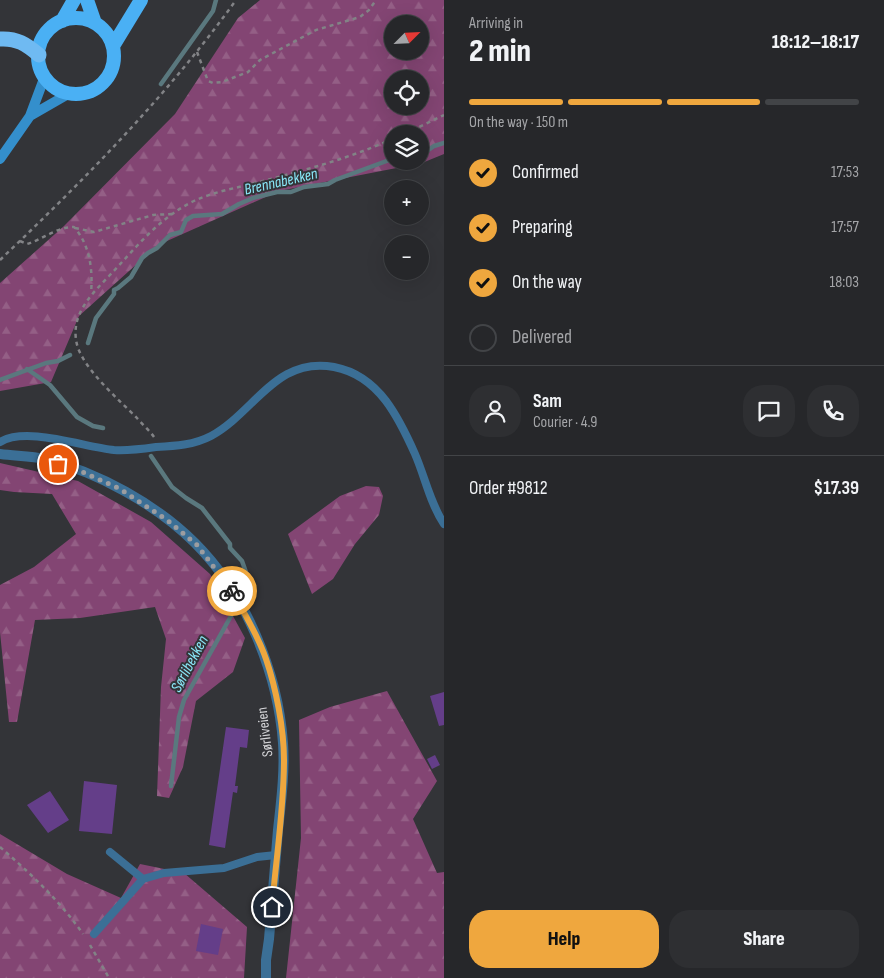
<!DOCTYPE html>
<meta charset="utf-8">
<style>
body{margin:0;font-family:"Sofia Sans Condensed",sans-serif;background:#2e2f32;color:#f1f3f6;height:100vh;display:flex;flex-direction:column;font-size:19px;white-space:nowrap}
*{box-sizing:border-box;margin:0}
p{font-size:16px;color:#a4a5a8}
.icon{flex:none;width:28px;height:28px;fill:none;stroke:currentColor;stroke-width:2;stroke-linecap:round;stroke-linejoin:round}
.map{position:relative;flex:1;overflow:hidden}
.panel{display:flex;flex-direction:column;background:#26272a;width:440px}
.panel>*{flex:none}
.needle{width:32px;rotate:66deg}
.buttons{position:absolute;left:384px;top:15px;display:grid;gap:10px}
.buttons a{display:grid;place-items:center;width:45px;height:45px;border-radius:50%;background:#26272a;box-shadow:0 5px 20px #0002,0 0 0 1px #424447;font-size:25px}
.pin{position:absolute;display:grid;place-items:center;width:42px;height:42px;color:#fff;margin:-21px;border:2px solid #fff;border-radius:50%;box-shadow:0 1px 5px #0007}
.courier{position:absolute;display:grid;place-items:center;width:50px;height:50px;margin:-25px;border:4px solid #efa73e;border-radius:50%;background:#fff;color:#222;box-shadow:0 1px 6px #0007}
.summary em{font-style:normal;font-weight:800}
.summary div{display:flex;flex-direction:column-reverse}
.summary{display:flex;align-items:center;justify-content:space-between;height:85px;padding:0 25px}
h1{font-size:32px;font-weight:800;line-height:38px}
.bar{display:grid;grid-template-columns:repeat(4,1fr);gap:8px 5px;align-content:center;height:60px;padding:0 25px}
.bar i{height:6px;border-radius:4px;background:#424447}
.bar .on{background:#efa73e}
.bar p{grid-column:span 4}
.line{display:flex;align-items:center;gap:12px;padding:0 25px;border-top:1px solid #424447}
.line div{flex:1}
.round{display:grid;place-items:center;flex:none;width:52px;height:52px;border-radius:20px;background:#2e2f32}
ol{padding:0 25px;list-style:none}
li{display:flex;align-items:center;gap:15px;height:55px}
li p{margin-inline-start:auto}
li .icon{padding:5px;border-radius:50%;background:#efa73e;color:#111;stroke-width:4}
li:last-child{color:#a4a5a8}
li i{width:28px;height:28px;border:2px solid #424447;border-radius:50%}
.cta{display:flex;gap:10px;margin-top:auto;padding:10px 25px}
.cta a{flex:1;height:58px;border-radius:20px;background:#efa73e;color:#111;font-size:20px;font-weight:800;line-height:58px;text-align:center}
.cta a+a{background:#2e2f32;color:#f1f3f6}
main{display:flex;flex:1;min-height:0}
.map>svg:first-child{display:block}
</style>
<main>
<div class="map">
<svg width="444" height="978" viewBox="0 0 444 978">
<defs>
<pattern id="forest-firs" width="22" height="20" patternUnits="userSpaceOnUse" patternTransform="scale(1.25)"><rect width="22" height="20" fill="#834573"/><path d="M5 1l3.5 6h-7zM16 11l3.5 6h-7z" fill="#945f86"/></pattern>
</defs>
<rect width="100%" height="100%" fill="#333438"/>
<path fill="url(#forest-firs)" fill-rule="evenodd" d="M260,0h184v154l-22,9 -143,28 -121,54 -79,71 -28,66 -51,9v-108l64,-57 111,-112 63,-96zM392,24h28v27h-28zM392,79h28v27h-28zM392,134h28v27h-28z
M0,463l78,18 73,41 59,52 35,64 -12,34 -37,29 -13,66 -14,31 -12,-2 4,-109 5,-48 -11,-32 -75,11 -45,2 -18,102h-8l-9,-90v-47l34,-18 42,-33 -24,-40 -38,-2 -14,-2z
M366,486l13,1 4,9 -4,19 -24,29 -22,35 -21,15 -24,-60 52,-38z
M387,691l50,90 -24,38 24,54 7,-1v106h-158l15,-140 -2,-118 31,-13z
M0,834l67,40 54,24 19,-34 44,9 63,54 -3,51h-244z"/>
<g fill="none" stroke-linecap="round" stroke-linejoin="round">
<path stroke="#5a787e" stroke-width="4.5" d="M161,84l52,-73 3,-11
M420,156l14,-10 10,-3
M88,343l8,-25 18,-24v-4l4,-2 13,-11 11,-19 6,-5 9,-5 13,-13 11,-3 5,-12 7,-4 29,-2 17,-10 14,-6 24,-6h14l13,-5 24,-3 7,-4 57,-21
M27,369l23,16 27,32 16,9 10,2
M0,380l46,-17 12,-2 12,-6
M151,456l21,31 14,11 16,10 28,36v4l12,13 11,31
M171,786l8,-69 5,-17 47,-84"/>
</g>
<path fill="#643e89" d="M444,692v33l-5,1 -9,-30z
M226,727l23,3 -2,18 -7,-1 -5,39h3l-1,7 -4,-1 -8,56 -16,-3z
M435,755l5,10 -8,4 -5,-10z
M84,781l33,4 -5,49 -33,-3z
M50,791l19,29 -21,13 -21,-28z
M201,924l22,5 -5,26 -22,-4z"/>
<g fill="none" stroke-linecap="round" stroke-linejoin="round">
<path stroke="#828386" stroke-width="2.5" stroke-dasharray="4 4" stroke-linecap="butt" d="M197,52l11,29 5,2 9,-1 26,-10 12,-12 56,-30 44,-13 9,-7 7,-10
M405,134l39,-19
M75,228l19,4 59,-17 19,-1
M20,241l7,3c16,-5 30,-17 47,-17 16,18 19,43 17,66
M0,260c85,-81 167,-164 236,-260
M154,437c-5,-7 -12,-13 -18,-20 -18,-18 -49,-45 -58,-69 -10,-31 12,-52 31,-72 25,-26 48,-56 81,-73 21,-11 43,-14 65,-20 47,-12 93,-24 137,-44
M0,847c30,26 60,54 83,87
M90,945l19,33"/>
<path stroke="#3b6f96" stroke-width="8" d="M0,442c26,-16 84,5 114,8 14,1 28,-1 42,-3 19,-1 38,-2 55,-11 44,-24 65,-80 123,-69 21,4 39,17 52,34 12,16 21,35 29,53 10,23 15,49 29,70
M110,852l33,27
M94,934l49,-55 21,-6 60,-5 33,-11 19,-2"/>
<path stroke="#3b6f96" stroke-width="10" d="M0,454c15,2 31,2 45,5 53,13 112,46 150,84 51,51 83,130 88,200 2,29 -2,59 -5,87 -3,36 -6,73 -9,109l-3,21v18"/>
<path stroke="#348fcc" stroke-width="10" d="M30,116l40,-23
M0,159l30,-43 15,-40"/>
<path stroke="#4ab0f4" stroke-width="14" d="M87,0l8,23
M38 56a38 38 0 1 1 76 0a38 38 0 1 1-76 0Z
M62,21l12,-21
M113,46l28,-46"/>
<path stroke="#6fbaf2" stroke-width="15" d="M0,39c17,-1 26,5 39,16"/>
</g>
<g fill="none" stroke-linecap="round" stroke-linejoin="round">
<path stroke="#9c9da0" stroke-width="5" stroke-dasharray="0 9" d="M58,464l27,9 35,16 47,31 30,25 35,46"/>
<path stroke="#efa73e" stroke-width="6" d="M232,591c12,22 26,44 34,68 10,29 18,70 18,101 0,49 -8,98 -12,147"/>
</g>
<g text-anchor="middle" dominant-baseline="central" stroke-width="4" stroke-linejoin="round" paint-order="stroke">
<g font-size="15" fill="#d5d5d8" stroke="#333438">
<text transform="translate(265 732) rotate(-97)">Sørliveien</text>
</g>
<g font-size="16" font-style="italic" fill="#8ae8f9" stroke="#333438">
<text transform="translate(281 182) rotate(-13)">Brennabekken</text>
<text transform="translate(190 664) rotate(-62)">Sørlibekken</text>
</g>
</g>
</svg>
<div class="buttons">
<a><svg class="needle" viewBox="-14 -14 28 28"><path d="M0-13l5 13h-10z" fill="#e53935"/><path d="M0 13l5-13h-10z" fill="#a4a5a8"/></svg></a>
<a><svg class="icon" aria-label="locate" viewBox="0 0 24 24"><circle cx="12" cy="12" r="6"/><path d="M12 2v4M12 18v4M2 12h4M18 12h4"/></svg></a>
<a><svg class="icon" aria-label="layers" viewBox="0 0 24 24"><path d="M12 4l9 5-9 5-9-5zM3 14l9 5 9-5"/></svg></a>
<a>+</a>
<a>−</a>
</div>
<div class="pin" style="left:58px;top:464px;background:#ea580c"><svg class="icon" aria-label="bag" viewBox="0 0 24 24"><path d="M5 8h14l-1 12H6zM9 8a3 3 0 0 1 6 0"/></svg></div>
<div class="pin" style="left:272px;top:907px;background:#1f2937"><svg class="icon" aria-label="home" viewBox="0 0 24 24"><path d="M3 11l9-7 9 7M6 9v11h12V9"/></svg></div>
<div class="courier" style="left:232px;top:591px"><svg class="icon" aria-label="bike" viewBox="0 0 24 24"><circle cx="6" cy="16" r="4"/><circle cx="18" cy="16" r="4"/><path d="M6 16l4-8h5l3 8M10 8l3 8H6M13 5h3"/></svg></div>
</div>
<section class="panel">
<div class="summary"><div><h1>2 min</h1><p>Arriving in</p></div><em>18:12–18:17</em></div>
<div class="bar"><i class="on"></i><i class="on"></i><i class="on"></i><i></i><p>On the way · 150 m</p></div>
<ol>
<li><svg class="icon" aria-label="check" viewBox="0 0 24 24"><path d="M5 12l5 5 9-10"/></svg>Confirmed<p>17:53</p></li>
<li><svg class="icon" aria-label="check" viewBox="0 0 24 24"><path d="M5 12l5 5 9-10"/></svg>Preparing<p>17:57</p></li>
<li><svg class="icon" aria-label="check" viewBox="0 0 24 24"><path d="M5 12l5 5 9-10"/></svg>On the way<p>18:03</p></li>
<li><i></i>Delivered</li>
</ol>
<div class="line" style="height:90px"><a class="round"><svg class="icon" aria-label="person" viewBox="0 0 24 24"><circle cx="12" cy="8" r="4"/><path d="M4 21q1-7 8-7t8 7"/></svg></a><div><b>Sam</b><p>Courier · 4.9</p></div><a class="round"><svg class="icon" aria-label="chat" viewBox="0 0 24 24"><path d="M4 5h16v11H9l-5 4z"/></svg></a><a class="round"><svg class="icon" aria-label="phone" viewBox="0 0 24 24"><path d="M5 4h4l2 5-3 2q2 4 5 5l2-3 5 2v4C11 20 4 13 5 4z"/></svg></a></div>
<div class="line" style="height:65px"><div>Order #9812</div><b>$17.39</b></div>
<div class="cta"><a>Help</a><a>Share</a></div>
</section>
</main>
